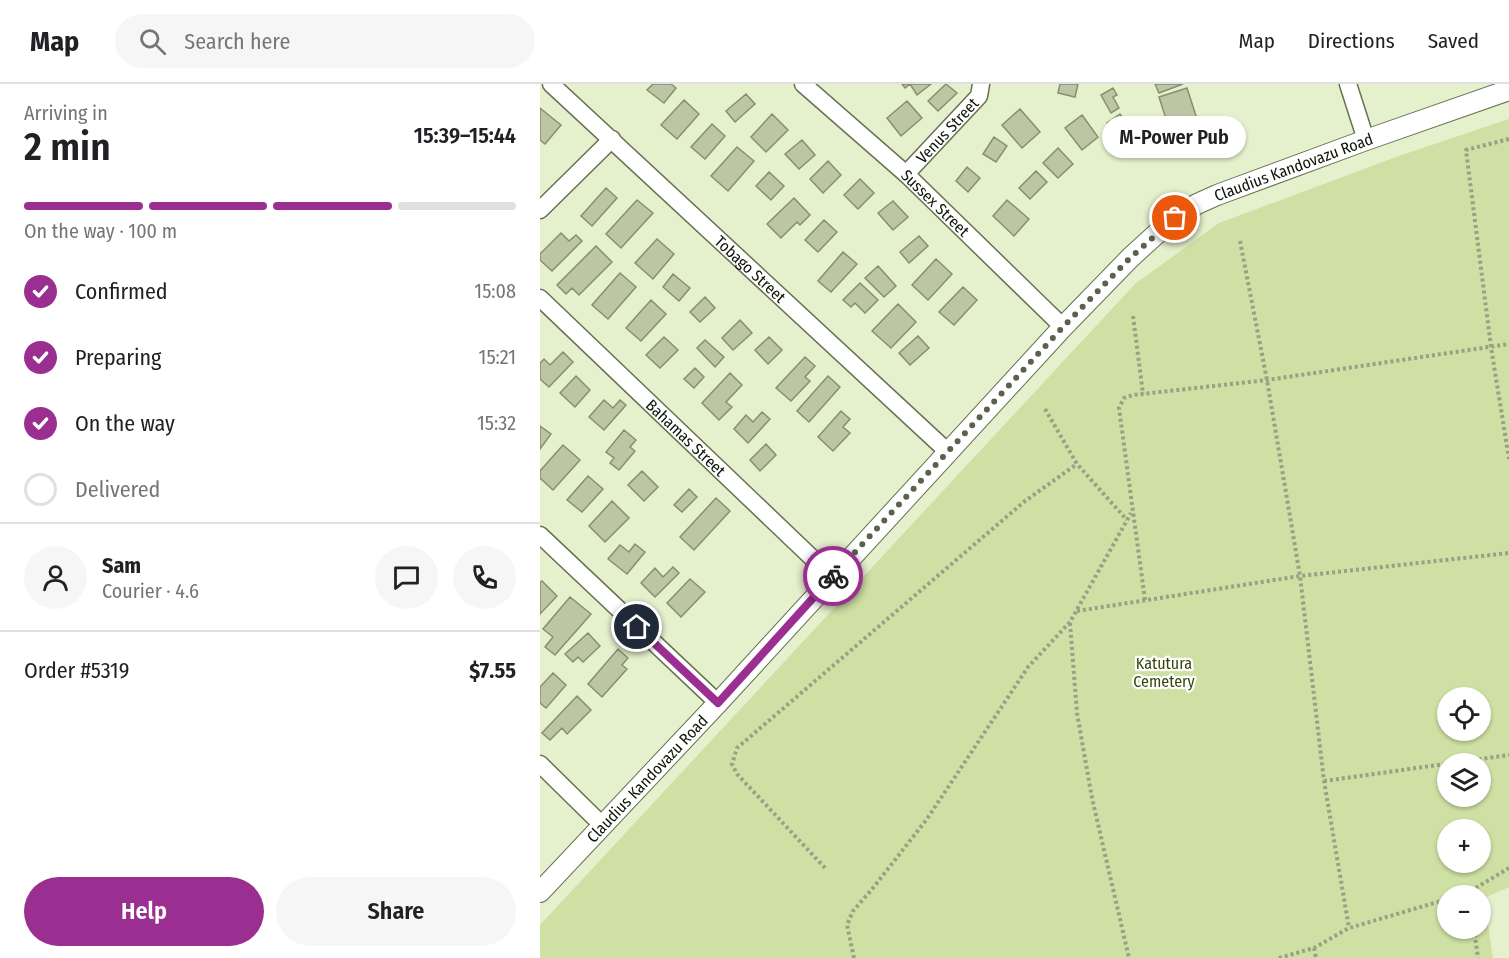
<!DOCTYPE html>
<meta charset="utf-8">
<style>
body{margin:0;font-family:"Fira Sans Condensed",sans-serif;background:#f6f6f6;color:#202124;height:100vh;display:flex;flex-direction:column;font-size:22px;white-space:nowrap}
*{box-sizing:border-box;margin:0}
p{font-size:20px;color:#757577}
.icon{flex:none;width:33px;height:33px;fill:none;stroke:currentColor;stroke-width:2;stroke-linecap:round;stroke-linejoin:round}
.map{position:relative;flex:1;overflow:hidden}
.side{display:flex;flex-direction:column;background:#fff;width:540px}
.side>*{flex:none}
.tools{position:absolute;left:897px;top:603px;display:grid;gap:12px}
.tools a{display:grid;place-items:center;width:54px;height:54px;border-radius:50%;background:#fff;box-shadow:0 2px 4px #0004;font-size:30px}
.pin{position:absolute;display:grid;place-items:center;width:51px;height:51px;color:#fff;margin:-26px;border:3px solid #fff;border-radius:50%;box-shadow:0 2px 6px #0007}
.courier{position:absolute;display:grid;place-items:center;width:60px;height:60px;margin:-30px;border:4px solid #9a2f91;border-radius:50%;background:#fff;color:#222;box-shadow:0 2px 8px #0007}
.bubble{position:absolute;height:42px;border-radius:21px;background:#fff;box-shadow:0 2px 4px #0004;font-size:20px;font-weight:600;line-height:42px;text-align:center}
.summary em{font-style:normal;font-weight:600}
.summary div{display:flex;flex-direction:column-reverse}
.summary{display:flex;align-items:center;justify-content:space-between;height:102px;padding:0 24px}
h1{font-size:39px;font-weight:600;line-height:45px}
.bar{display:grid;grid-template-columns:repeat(4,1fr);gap:9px 6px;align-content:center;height:72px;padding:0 24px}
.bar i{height:8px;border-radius:4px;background:#e0e0e0}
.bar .on{background:#9a2f91}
.bar p{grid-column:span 4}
.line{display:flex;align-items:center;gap:15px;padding:0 24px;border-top:2px solid #e0e0e0}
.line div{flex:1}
.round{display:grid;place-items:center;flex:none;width:63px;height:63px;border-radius:32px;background:#f6f6f6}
ol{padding:0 24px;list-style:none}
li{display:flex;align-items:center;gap:18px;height:66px}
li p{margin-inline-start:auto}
li .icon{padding:6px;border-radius:50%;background:#9a2f91;color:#fff;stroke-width:4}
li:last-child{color:#757577}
li i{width:33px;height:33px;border:3px solid #e0e0e0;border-radius:50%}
.primary-button{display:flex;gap:12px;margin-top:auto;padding:12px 24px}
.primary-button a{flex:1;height:69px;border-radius:36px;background:#9a2f91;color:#fff;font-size:24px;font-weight:600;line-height:69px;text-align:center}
.primary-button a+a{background:#f6f6f6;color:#202124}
header{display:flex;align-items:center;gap:36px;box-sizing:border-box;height:84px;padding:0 30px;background:#fff;border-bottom:2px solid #e0e0e0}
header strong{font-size:28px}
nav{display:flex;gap:33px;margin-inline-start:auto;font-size:21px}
.search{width:420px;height:54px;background:#f6f6f6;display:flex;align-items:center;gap:15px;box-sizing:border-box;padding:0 21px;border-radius:33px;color:#757577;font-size:22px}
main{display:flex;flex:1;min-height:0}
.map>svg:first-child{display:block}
</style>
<header>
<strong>Map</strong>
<div class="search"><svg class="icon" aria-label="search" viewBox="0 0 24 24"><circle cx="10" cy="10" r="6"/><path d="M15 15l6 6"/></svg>Search here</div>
<nav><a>Map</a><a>Directions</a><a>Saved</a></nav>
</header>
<main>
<section class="side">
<div class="summary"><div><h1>2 min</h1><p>Arriving in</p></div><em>15:39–15:44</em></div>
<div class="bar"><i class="on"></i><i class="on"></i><i class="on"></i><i></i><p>On the way · 100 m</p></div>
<ol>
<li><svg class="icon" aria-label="check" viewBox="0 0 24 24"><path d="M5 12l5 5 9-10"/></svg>Confirmed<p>15:08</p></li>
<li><svg class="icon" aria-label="check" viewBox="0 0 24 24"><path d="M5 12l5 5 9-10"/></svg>Preparing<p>15:21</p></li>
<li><svg class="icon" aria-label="check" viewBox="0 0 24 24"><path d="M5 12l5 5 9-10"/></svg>On the way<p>15:32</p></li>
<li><i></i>Delivered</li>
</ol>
<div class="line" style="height:108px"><a class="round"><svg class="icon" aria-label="person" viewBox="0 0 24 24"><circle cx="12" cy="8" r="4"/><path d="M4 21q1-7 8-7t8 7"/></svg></a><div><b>Sam</b><p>Courier · 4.6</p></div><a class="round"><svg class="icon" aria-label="chat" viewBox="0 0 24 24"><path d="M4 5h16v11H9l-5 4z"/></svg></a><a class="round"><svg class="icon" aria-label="phone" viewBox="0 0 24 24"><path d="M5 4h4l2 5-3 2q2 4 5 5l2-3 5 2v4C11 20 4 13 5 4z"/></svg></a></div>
<div class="line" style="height:78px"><div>Order #5319</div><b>$7.55</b></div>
<div class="primary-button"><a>Help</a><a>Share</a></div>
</section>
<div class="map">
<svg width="969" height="874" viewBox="0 0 969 874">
<rect width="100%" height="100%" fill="#e5f0cd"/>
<path fill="#cee0a3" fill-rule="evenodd" d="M969,35v768l-25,11 9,60h-953v-33l595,-641 84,-61 177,-66zM908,614h32v32h-32zM908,680h32v32h-32zM908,746h32v32h-32zM908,812h32v32h-32z"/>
<path fill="#bcc6a5" stroke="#868f6f" stroke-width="1.5" d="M113,0h18l5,4 -12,15 -17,-13z
M362,0h29l-14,11 -7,-11 -5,4z
M406,0l11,9 -19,18 -10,-10z
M520,0h18l-3,13 -17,-4z
M615,0h28l-24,9z
M573,4l4,7 -4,2 6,11 -8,5 -10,-18z
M647,4l10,31 -28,9 -10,-31z
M206,10l9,10 -20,18 -9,-11z
M144,16l15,14 -22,25 -16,-14z
M367,17l15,17 -21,18 -14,-18z
M0,24l21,17 -16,19 -5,-4z
M480,25l20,23 -18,16 -20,-23z
M232,30l16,16 -22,22 -15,-15z
M580,30l7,10 -13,9 -7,-10z
M542,31l16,22 -16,13 -17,-22z
M172,40l13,12 -20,23 -14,-12z
M454,53l13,9 -11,16 -13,-8z
M262,56l13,15 -16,14 -14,-15z
M197,63l17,14 -26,30 -17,-15z
M518,64l15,16 -15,14 -15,-15z
M288,77l13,14 -18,18 -13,-14z
M427,83l13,11 -12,14 -12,-11z
M496,87l11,11 -17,17 -11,-11z
M229,88l15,14 -13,14 -15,-14z
M320,95l14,14 -16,16 -14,-14z
M66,104l11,10 -25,28 -11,-10z
M254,114l16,17 -10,10 -3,-3 -16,16 -14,-14z
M97,116l16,13 -32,35 -15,-14z
M467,116l22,19 -15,17 -21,-20z
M353,117l15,16 -15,13 -15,-17z
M284,136l13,12 -19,20 -13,-12z
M21,149l8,8 7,-6 6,6 -30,30 -12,-11v-6z
M379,152l9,10 -19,17 -9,-11z
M117,155l17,15 -21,25 -18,-16z
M56,162l16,16 -33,33 -7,-7 -6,6 -9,-9z
M303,168l14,12 -26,28 -13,-11z
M396,175l16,15 -24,26 -16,-15z
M338,182l18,20 -12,11 -19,-19z
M80,189l16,14 -28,32 -16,-14z
M133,190l17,14 -11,13 -16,-14z
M320,199l18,17 -13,13 -10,-10 -4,4 -8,-7z
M423,203l14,13 -23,25 -15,-13z
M165,213l10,11 -15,14 -10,-10z
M111,216l15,14 -25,27 -15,-13z
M358,220l18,18 -25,26 -19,-17z
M200,236l12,13 -19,17 -11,-12z
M378,252l11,12 -19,17 -11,-12z
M124,253l14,13 -18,18 -14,-13z
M229,253l13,13 -14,14 -13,-14z
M165,256l19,17 -9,10 -18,-19z
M23,268l10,10 -24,25 -9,-8v-16l4,-4 6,6z
M265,273l10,9 -10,11 5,4 -19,20 -15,-13z
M155,284l9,9 -10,11 -10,-9z
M190,289l12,12 -16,17 6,5 -13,13 -17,-17z
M36,292l14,14 -15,17 -15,-14z
M288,292l12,11 -31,35 -12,-11z
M64,316l9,8 7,-8 6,5 -22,25 -15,-13z
M301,327l9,8 -7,8 7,6 -17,18 -15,-14z
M222,328l8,7 -22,24 -14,-14 12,-14 7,7z
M0,342l11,8 -11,15z
M84,346l12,10 -6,7 5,4 -16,19 -9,-7 4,-5 -8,-6z
M226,360l10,11 -16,16 -10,-11z
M23,361l17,15 -27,30 -13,-12v-7z
M102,387l16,16 -14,14 -16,-16z
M48,392l15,13 -21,23 -15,-12z
M149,405l8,8 -15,15 -8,-7z
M176,414l14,13 -36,39 -14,-13z
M72,417l17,17 -24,24 -16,-16z
M95,460l10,8 -18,22 -19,-15 12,-14 9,7z
M133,483l6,6 -24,24 -14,-14 14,-15 8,9z
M150,495l15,13 -24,25 -14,-14z
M2,497l15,15 -17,18v-32z
M30,513l21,17 -36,41 -10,-8 8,-10 -10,-8z
M48,549l12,13 -17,16 -5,-5 -5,5 -8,-8z
M78,565l10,9 -6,7 5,4 -25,28 -14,-13z
M13,589l13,12 -20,23 -6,-5v-16z
M37,612l14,14 -24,24 -5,-6 -12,12 -8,-7z"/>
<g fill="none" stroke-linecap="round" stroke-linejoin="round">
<g stroke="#687152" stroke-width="19">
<g id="minor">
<path id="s1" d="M11,0l397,368"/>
<path id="s2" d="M263,0l103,90 157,153"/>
<path d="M808,0l18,56"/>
<path id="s3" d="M366,90l73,-78 2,-12"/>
<path d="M0,126l72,-71"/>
<path id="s4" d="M0,214l292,279"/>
<path d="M0,451l178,168"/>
<path d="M0,680l62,61"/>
</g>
</g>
<g stroke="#687152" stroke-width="22">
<g id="tertiary">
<path id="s5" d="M0,808l178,-189 345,-376 67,-69 45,-41 22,-13 20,-9 149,-55 143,-50"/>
</g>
</g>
<path stroke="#98a085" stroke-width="4" stroke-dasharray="3 3" stroke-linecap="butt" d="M969,55l-43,11 25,197 18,112
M700,157l27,139 33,196 24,205 25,147
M593,232l10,78
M505,325l32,55 50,56
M605,516l-26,-192 5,-10 9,-3 134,-15 242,-36
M537,527l223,-35 209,-23
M530,539l7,90 15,85 37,160
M784,697l185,-26
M285,784l-88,-94 -5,-10 5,-16 288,-247 52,-37
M919,812l10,-4
M930,812l-1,-4 40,-24
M934,844l4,30
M774,864l2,10
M314,874l-7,-33 6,-14 20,-23 54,-69 101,-152 42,-45 61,-109
M739,874l35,-10 35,-20 99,-29"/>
<use href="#minor" stroke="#fff" stroke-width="16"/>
<use href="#tertiary" stroke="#fff" stroke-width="20"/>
</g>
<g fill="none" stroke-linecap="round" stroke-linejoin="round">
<path stroke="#5b614d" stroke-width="6" stroke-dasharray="0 10.8" d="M293,492l230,-249 67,-69 45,-40"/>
<path stroke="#9a2f91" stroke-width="8" d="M97,543l81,76 115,-127"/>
</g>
<g text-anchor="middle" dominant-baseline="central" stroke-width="4.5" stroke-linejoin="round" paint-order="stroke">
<g font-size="16" fill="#101408" stroke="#fff">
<text stroke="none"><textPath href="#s3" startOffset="60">Venus Street</textPath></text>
<text stroke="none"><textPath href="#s5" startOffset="1056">Claudius Kandovazu Road</textPath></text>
<text stroke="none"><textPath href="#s2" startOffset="178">Sussex Street</textPath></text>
<text stroke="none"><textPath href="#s1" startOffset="272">Tobago Street</textPath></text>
<text stroke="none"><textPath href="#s4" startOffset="202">Bahamas Street</textPath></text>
<text stroke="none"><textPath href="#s5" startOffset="156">Claudius Kandovazu Road</textPath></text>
</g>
<g font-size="16" fill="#39460b" stroke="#fff">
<text x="624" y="579">Katutura<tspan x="624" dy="18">Cemetery</tspan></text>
</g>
</g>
</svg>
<div class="tools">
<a><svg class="icon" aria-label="locate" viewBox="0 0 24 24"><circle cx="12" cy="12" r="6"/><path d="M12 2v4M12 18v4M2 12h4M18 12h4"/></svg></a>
<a><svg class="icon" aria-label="layers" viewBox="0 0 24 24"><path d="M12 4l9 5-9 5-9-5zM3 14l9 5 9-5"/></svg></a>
<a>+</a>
<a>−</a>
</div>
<div class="pin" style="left:635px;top:134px;background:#ea580c"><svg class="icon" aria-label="bag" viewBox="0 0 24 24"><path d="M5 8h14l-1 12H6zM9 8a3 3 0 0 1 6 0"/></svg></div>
<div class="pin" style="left:97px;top:543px;background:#1f2937"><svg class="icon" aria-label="home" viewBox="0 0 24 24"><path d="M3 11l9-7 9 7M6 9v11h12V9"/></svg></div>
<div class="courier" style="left:293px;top:492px"><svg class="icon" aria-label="bike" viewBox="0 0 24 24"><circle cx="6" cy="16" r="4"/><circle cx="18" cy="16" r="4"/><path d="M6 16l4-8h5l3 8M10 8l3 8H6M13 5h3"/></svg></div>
<div class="bubble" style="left:562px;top:32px;width:144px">M-Power Pub</div>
</div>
</main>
